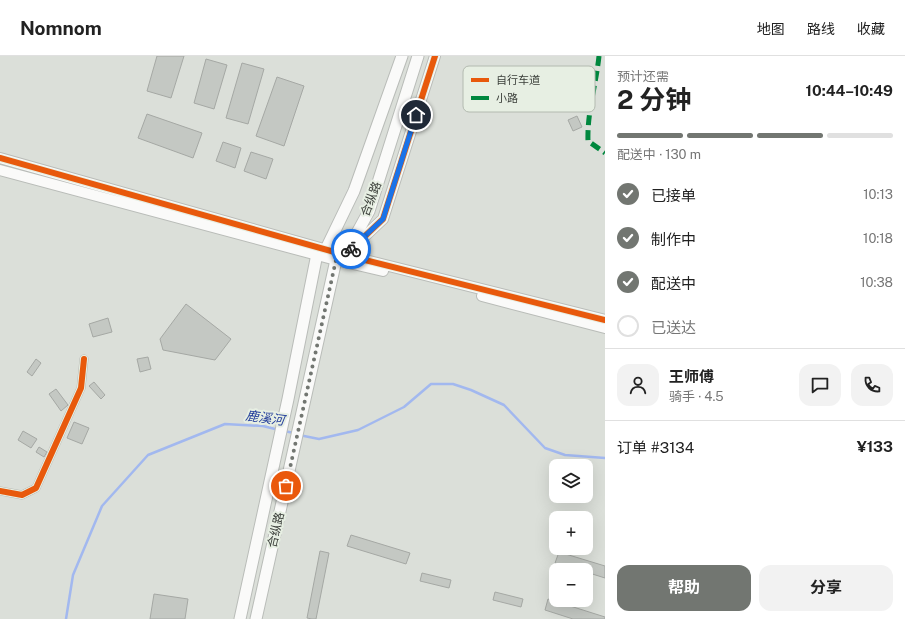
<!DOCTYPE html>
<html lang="zh">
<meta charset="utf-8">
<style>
body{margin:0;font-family:"Public Sans","Noto Sans SC",sans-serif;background:#f2f2f2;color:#222;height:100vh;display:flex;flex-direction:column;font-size:15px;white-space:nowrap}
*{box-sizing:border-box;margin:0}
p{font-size:13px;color:#767676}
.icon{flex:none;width:22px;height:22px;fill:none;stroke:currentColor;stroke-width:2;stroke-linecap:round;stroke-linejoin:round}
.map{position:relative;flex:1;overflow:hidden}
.sheet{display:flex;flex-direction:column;background:#fff;width:300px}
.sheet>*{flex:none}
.fabs{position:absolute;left:549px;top:403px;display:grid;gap:8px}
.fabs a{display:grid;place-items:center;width:44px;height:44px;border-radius:8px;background:#fff;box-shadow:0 4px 16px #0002;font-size:20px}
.pin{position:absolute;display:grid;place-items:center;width:34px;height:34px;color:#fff;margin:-17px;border:2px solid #fff;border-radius:50%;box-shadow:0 1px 4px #0007}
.courier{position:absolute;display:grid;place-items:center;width:40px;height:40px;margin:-20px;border:3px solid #1a73e8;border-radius:50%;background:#fff;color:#222;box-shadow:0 1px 5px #0007}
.headline em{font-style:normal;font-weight:700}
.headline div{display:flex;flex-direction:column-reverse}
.headline{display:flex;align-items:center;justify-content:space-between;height:68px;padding:0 12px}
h1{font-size:26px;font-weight:700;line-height:30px}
.bar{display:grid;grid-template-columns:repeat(4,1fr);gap:6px 4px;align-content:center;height:48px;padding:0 12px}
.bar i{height:5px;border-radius:3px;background:#e0e0e0}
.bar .active{background:#727671}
.bar p{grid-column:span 4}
.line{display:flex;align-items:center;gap:10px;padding:0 12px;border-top:1px solid #e0e0e0}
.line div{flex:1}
.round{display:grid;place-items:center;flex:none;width:42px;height:42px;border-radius:12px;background:#f2f2f2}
ol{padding:0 12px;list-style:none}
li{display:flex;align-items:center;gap:12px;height:44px}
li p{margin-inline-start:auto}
li .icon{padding:4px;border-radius:50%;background:#727671;color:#fff;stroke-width:4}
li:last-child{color:#767676}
li i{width:22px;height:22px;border:2px solid #e0e0e0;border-radius:50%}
.button{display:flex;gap:8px;margin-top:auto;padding:8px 12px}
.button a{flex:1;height:46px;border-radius:12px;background:#727671;color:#fff;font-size:16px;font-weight:700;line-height:46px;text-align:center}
.button a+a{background:#f2f2f2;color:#222}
header{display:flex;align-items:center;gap:24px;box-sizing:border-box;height:56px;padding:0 20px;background:#fff;border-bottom:1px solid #e0e0e0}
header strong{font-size:19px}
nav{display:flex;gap:22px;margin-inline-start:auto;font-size:14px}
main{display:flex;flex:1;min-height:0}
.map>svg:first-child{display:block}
</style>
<header>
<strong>Nomnom</strong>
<nav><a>地图</a><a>路线</a><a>收藏</a></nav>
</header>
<main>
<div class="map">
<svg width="605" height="563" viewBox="0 0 605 563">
<rect width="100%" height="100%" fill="#dbdfd9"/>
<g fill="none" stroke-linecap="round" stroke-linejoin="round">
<path stroke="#a2b8ef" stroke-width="2.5" d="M284,375l10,2
M299,379l20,4 39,-9 46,-23 27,-23h22l18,6 33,15 41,43 20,7 40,3
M66,563l7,-44 29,-69 46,-51 77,-31 38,2 16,4"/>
</g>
<path fill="#c4c8c3" stroke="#a5a8a4" d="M157,0h27l-13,42 -24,-7z
M206,3l21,6 -13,44 -20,-6z
M242,7l22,6 -16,55 -22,-6z
M277,21l27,9 -20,60 -28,-10z
M147,58l55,19 -9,25 -55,-20z
M577,60l5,11 -9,4 -5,-11z
M223,86l18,6 -6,20 -19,-7z
M251,96l22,7 -7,20 -22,-8z
M186,248l45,35 -16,21 -52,-10 -3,-11z
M108,262l4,14 -19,5 -4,-13z
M148,301l3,12 -11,3 -3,-13z
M36,303l5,4 -9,13 -5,-4z
M94,326l11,13 -4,4 -12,-13z
M56,333l12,16 -7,6 -12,-17z
M74,366l15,6 -7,16 -15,-6z
M23,375l14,8 -6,9 -13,-8z
M39,391l8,5 -3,5 -8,-5z
M351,479l59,18 -4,11 -59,-18z
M320,495l9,2 -13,66h-4l-5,-1z
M559,496l46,14v12l-19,-6v-2h-6l-25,-7z
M422,517l29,7 -2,8 -29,-7z
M495,536l28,7 -2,8 -28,-7z
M154,538l34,5 -3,20h-35z
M548,543l57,18v2h-32l-28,-9z"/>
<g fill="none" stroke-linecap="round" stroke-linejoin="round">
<g stroke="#b9bcb8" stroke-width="9">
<path id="street" d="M0,435l22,4 14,-7 45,-100 3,-29"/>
</g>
<g stroke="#b9bcb8" stroke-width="12">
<path id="secondary" d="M0,102l345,97 260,65
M0,114l336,90 47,11
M349,195l34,-32 52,-163
M482,240l123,32"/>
</g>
<g stroke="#b9bcb8" stroke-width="13">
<path id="primary" d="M240,563l48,-220 29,-145 9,-5 28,-58 48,-135
M256,563l80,-359 9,-5 24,-44 49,-155"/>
</g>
<use href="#street" stroke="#fafaf9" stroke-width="7"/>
<use href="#secondary" stroke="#fafaf9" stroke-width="10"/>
<use href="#primary" stroke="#fafaf9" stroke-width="11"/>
<path stroke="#00873e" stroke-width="5" stroke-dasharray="10 5" stroke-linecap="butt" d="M599,0c-3,29 -12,56 -11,85l17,12"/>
<g stroke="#e7efe3" stroke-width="8">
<path id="cycleway" d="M0,102l345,97 260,65
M345,199l38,-36 52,-163
M0,435l22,4 14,-7 45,-100 3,-29"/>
</g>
<use href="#cycleway" stroke="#e8590c" stroke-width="6"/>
</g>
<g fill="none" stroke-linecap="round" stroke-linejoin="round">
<path stroke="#727671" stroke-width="4" stroke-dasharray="0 7.2" d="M286,430l50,-226 15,-11"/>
<path stroke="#1a73e8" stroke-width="5" d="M351,193l32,-30 33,-104"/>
</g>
<g text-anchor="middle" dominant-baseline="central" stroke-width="4" stroke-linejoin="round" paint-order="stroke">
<g font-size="12" fill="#3a3e39" stroke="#e7efe3">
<text transform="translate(371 143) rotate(-69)">合纵路</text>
<text transform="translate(276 474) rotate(-77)">合纵路</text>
</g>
<g font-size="13" font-style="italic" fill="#26409c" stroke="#e7efe3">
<text transform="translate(265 362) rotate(8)">鹿溪河</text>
</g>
</g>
<rect x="463" y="10" width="132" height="46" rx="6" fill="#e7efe3" stroke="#b3bab0" stroke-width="1"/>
<rect x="471" y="22" width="18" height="4" fill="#e8590c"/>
<rect x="471" y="40" width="18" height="4" fill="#00873e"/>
<g font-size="11" fill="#3a3e39">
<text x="496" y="28">自行车道</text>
<text x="496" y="46">小路</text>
</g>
</svg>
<div class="fabs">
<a><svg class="icon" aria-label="layers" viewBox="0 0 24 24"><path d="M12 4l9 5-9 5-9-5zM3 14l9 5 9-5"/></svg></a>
<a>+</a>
<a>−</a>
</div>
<div class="pin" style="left:286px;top:430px;background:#ea580c"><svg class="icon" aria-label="bag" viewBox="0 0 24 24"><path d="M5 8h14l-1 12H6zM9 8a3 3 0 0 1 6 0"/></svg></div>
<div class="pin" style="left:416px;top:59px;background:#1f2937"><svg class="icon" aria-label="home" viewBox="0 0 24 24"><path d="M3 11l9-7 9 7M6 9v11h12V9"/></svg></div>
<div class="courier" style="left:351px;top:193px"><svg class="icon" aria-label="bike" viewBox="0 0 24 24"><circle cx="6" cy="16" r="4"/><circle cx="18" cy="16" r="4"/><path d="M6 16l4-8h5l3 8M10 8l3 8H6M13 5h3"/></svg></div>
</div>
<section class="sheet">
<div class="headline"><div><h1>2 分钟</h1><p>预计还需</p></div><em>10:44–10:49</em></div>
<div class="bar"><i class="active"></i><i class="active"></i><i class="active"></i><i></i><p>配送中 · 130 m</p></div>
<ol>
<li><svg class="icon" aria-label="check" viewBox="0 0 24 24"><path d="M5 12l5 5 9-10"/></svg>已接单<p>10:13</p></li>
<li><svg class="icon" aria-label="check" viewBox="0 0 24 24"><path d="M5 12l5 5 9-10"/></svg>制作中<p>10:18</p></li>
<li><svg class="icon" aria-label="check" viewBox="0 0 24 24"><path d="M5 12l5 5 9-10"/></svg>配送中<p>10:38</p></li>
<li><i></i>已送达</li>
</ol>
<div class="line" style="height:72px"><a class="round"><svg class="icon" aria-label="person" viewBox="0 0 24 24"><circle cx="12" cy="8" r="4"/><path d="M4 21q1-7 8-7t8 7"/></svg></a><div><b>王师傅</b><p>骑手 · 4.5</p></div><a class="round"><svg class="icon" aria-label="chat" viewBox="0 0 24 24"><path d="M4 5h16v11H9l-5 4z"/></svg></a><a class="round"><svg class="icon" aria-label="phone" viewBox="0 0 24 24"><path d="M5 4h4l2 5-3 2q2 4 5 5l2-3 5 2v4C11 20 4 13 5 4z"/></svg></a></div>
<div class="line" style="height:52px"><div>订单 #3134</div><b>¥133</b></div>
<div class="button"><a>帮助</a><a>分享</a></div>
</section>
</main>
